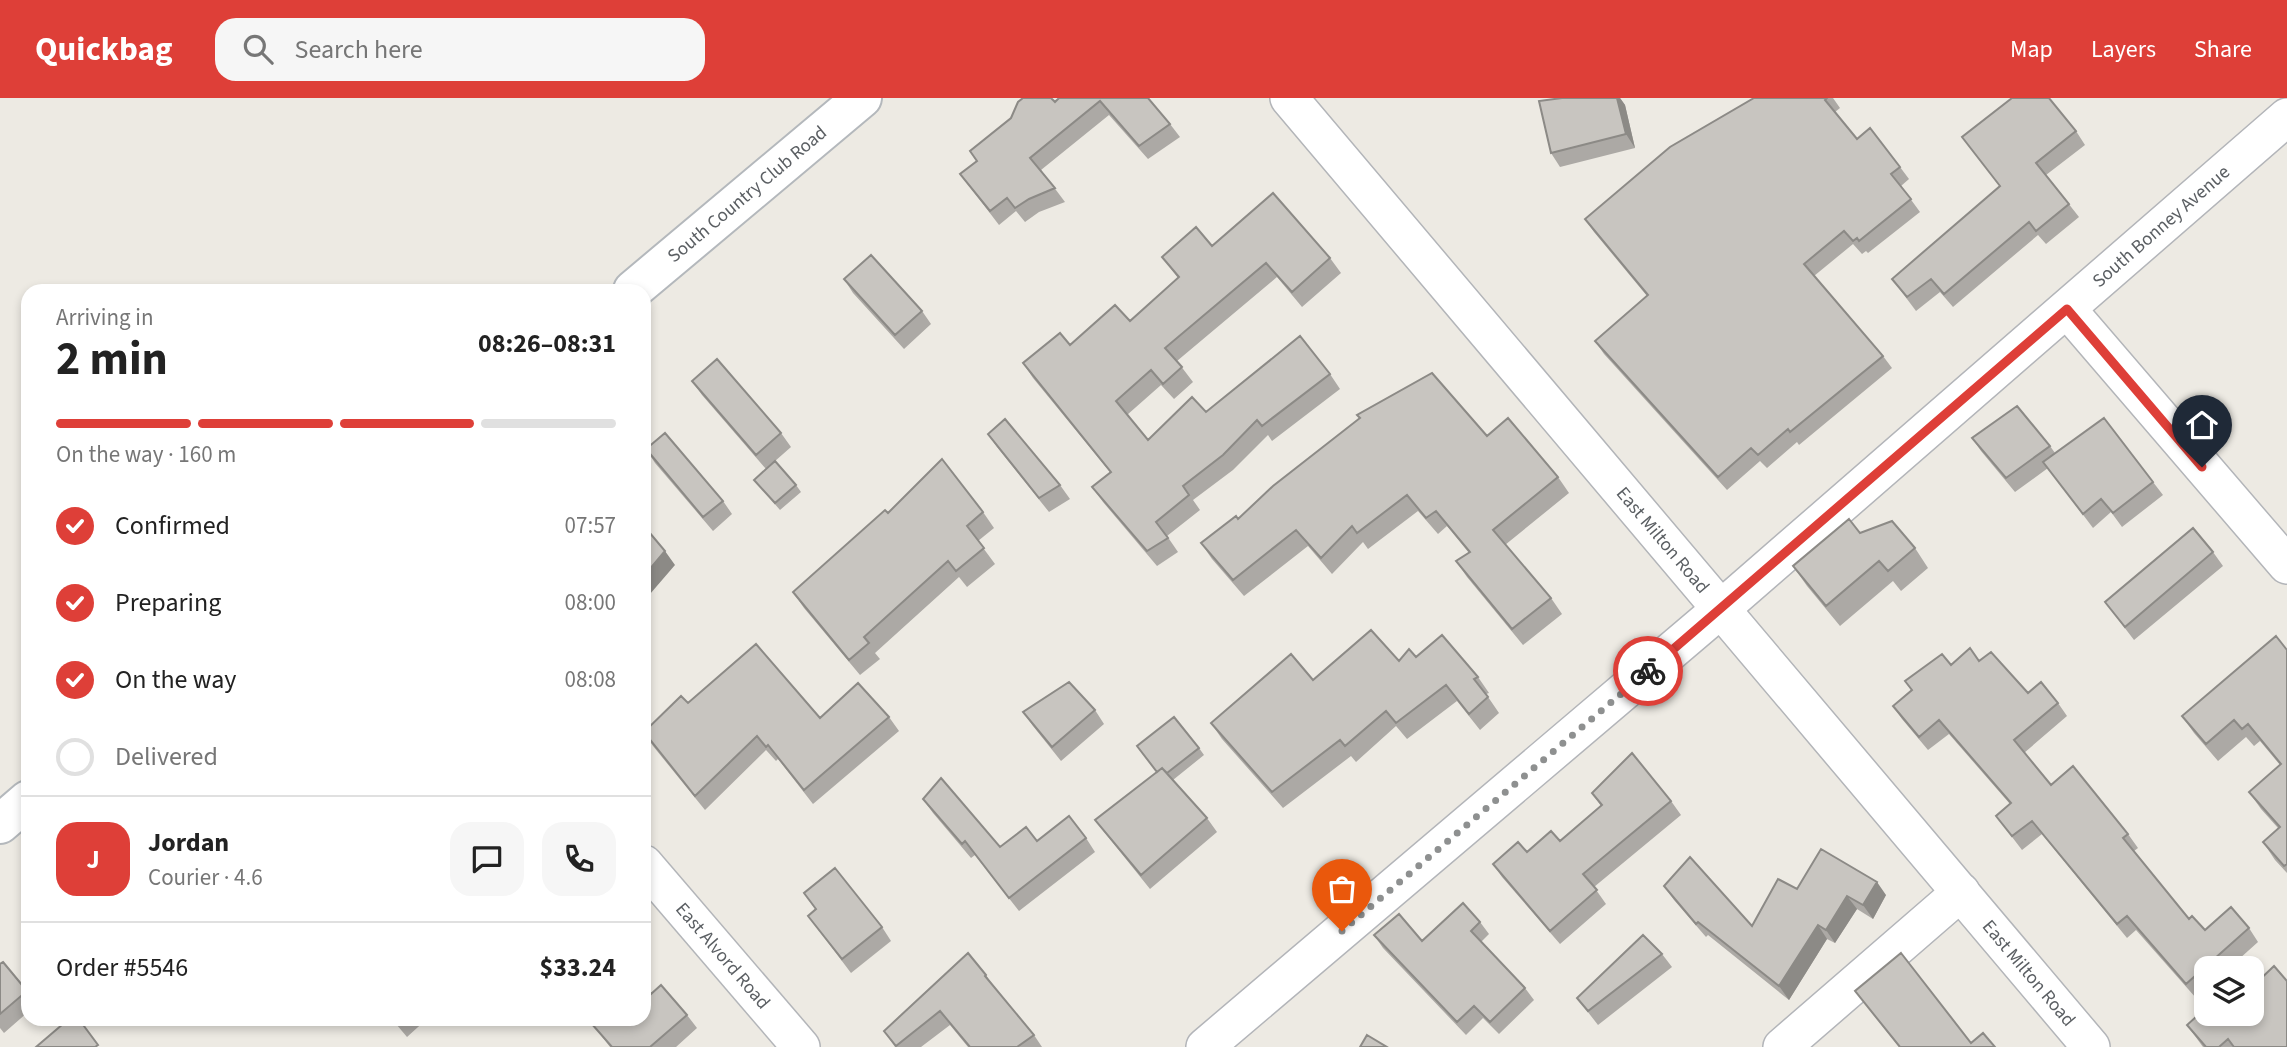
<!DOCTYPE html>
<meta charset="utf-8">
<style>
body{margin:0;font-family:"Source Sans 3",sans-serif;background:#f6f6f6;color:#222;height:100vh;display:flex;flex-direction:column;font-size:26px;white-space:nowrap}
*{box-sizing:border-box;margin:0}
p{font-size:23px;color:#767676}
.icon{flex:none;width:38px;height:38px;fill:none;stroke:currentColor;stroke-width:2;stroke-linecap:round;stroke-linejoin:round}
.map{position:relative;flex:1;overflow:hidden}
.panel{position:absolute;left:21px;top:186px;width:630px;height:742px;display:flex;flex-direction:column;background:#fff;border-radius:21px;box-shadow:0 4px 10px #0003}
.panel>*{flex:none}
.buttons{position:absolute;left:2194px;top:858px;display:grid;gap:14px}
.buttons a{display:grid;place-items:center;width:70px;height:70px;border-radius:14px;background:#fff;box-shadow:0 4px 10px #0003;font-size:35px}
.pin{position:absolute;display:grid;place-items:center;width:60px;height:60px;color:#fff;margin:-72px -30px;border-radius:50% 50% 50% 0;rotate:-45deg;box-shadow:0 0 7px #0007}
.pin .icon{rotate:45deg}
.courier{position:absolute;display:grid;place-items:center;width:70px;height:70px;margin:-35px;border:5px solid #de3f38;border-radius:50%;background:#fff;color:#222;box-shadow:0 2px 9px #0007}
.head em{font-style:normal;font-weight:700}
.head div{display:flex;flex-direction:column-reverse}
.head{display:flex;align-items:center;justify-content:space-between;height:119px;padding:0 35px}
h1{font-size:46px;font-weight:700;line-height:52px}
.bar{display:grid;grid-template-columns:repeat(4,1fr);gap:10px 7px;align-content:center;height:84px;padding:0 35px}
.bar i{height:9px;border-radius:5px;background:#e0e0e0}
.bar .current{background:#de3f38}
.bar p{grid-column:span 4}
.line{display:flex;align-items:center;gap:18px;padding:0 35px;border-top:2px solid #e0e0e0}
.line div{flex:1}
.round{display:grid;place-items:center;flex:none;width:74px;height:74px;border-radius:21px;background:#f6f6f6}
ol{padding:0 35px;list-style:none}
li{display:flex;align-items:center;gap:21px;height:77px}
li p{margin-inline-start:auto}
li .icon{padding:7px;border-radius:50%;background:#de3f38;color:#fff;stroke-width:4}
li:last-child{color:#767676}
li i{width:38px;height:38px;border:4px solid #e0e0e0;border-radius:50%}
header{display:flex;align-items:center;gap:42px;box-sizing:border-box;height:98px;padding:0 35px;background:#de3f38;color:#fff}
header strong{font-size:33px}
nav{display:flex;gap:38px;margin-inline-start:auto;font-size:24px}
.search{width:490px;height:63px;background:#f6f6f6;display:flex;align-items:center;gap:18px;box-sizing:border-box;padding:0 24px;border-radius:21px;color:#767676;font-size:26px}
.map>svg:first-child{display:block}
</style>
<header>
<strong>Quickbag</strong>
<div class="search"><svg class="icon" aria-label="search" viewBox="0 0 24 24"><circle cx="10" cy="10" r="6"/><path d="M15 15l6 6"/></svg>Search here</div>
<nav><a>Map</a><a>Layers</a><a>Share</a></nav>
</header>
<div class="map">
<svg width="2287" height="949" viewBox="0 0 2287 949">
<rect width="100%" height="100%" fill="#edeae3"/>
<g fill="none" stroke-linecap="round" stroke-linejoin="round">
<g stroke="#b3b5b9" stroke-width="40">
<g id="street">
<path id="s1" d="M1289,0l802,949"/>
<path d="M2067,211l220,256"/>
<path id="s2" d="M644,766l157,183"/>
<path id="s3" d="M1205,949l517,-439 565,-491"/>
<path d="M1782,949l179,-155"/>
</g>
</g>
<g stroke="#b4b8bc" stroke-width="42">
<g id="secondary">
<path id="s4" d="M633,192l229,-192"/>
<path d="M0,726l28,-24"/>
</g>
</g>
<use href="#street" stroke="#fff" stroke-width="37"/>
<use href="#secondary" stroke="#fff" stroke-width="38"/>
</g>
<path fill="#aca9a5" d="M1148,0l22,26 10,13 -32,22 -39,-44 -68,55 24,32 -26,10 -14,10 -9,-11 -17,14 -39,-51 16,-13 -6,-10 85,-49z
M1562,0h58l5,7 10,43 -75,19 -9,-14z
M1754,0h79l7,10 -5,4 22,27 43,28 9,12 -8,7 19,26 -52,41 -2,-2 -4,3 -9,-10 -39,32 69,80 9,12 -93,77 -2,-3 -30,26 -7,-7 -33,29 -123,-136 -9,-13 52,-45 -53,-64 -9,-13z
M2076,33l9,14 -39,30 33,42 -33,27 -8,-9 -85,72 -13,-15 -24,19 -24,-32 108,-93 -38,-49z
M1212,148l118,12 11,15 -39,34 -25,-30 -100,84 16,21 -19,17 -13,-14 -34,30 21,25 58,-28 124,-38 10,15 -68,52 -4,-6 -35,35 -40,30 7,10 -33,26 11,16 -21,14 -54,-64 -11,-15 18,-15 -77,-94 -10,-15 107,-42 48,-43 -16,-21z
M844,181l78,32 9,13 -27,25 -51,-56z
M692,283l89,52 10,14 -25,22 -64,-74z
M988,336l72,51 10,14 -21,13 -52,-65z
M1487,338l71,41 11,16 -64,52 46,53 11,16 -39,31 -56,-68 -11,-16 13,-8 -22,-27 -9,8 -20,-23 -50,38 -5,-7 -31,32 -24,-28 -64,50 -32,-37 -11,-16 37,-24z
M1972,340l78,8 5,7 98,29 10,13 -41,32 -11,-15 -18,16 -45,-60 -33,24 -34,-41z
M646,351l77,52 9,13 -19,17 -58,-68z
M754,382l42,5 5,7 -21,18z
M983,414l11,16 -16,13 17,23 -28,23 -8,-10 -84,76 5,6 -20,16 -56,-67 -11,-16 95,-79z
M1860,435l55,15 13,20 -27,23 -8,-10 -53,45 -33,-40 -14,-20z
M2213,454l10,14 -89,74 -29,-38z
M2287,552v223l-12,-13 -12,-18 15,-14 -17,-19 -12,-17 31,-27 -20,-24 -6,5 -8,-9 -28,24 -24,-28 -12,-17z
M1399,563l79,16 11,16 -3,1 13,19 -19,17 -23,-29 -50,38 -11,-13 -40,36 -5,-6 -68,52 -61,-69 -11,-16 102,-43z
M1979,563l49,32 30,10 9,13 -43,37 27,32 77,49 10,14 -4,3 55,68 16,11 44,-2 9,14 -29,26h-22v20l-11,10 -60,-68 -9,8 -85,-104 -20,16 -26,-34 14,-12 -61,-70 -21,16 -26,-31 -9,-13 18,-16 -6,-9 46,-16z
M688,605l132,15 69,-1 10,14 -86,73 -35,-45 -2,2 -10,-11 -61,60 -52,-64 -9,-13z
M1095,612l9,14 -43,37 -28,-35 -10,-14z
M1137,648l62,2 5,7 -31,25 34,38 10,14 -67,57 -45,-56 -10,-13 62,-48z
M1592,695l79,8 10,14 -87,72 12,17 -46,40 -58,-67 -9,-13 67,-23 41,-35z
M923,701l77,48 37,-6 49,-3 9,14 -76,59 -44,-56 -4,3 -38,-45z
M1664,788l88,40 45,-37 89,6 -13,24 -16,-10 -22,34 -8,-4 -38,61 -81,-65 -2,2 -32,-37z
M804,795l78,34 9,14 -40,32 -43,-57 7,-7z
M1480,824l9,12 -8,8 44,46 9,12 -35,34 -16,-16 -17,17 -83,-87 -9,-13 48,6z
M1662,856l10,13 -74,58 -21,-27z
M3,864l25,30v20l-24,21 -4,-5v-64z
M986,877l9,14 39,46 8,12h-74l-18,-22 -29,22h-26l-11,-16z
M1855,893l116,52 24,4h-96z
M651,896l36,21 10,13 -21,19h-66l-22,-29h56z
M2252,915l35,34h-84l-16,-22z
M81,920h10l-6,6z
M391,920h37l-21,19z"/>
<path fill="#8c8a86" d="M1617,0h3l5,7 10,43 -9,-14z
M665,453l10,14 -31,36v-25z
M1877,784l9,13 -13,24 -10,-14z
M1847,798l10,13 -22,34 -9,-13z
M1818,827l9,14 -38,61 -10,-14z"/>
<path fill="#c8c5c0" stroke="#8c8a86" stroke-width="2" d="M1023,0h28l4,4 4,-4h89l22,26 -31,22 -39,-45 -70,57 25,30 -26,11 -14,9 -8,-10 -17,13 -30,-37 17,-13 -7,-10 41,-33 7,-16z
M1562,0h55l9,36 -75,19 -12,-52z
M1754,0h73l-2,2 32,39 13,-11 30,39 -9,7 20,25 -52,42 -2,-3 -4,3 -9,-10 -40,33 79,92 -93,76 -2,-3 -30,26 -7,-7 -33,29 -123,-136 53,-46 -63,-76 85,-72z
M2012,0h37l27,33 -40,32 33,41 -33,27 -7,-9 -85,72 -13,-15 -24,18 -15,-18 108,-93 -38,-49z
M1273,95l57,65 -38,34 -26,-29 -101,85 17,19 -19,17 -12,-14 -35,31 32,39 44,-43 14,15 94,-76 30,38 -68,52 -5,-6 -34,35 -40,31 6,9 -33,27 12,16 -21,13 -55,-64 19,-15 -88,-109 37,-30 10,12 45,-40 15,16 49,-44 -17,-20 34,-30 16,19z
M871,157l51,56 -27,24 -51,-56z
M717,261l64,74 -25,22 -64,-74z
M1432,275l55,63 21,-18 50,59 -65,53 58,68 -39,31 -56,-68 14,-9 -34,-41 -10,7 -19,-23 -50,38 -5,-7 -31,32 -25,-28 -63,50 -32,-37 35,-27 2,3 35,-33 87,-68 -3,-3z
M2017,308l33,40 -44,32 -34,-40z
M2104,320l49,64 -40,31 -12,-14 -18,15 -40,-52z
M1005,321l55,66 -21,13 -51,-64z
M665,335l58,68 -20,16 -57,-68z
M942,361l41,53 -16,14 17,22 -28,23 -8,-10 -84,76 5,6 -20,17 -56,-68 92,-82 3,3z
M775,363l21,24 -21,18 -21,-23z
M1849,421l11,14 32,-12 23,27 -27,23 -9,-10 -53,45 -33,-40z
M644,428l21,25 -21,25z
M2193,430l20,24 -88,75 -20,-25z
M1371,532l28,31 10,-12 7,8 26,-22 36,42 -4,2 14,18 -19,17 -23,-29 -50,38 -10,-12 -41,35 -5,-6 -68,52 -61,-69 80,-69 22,26z
M2276,538l11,14v214l-3,2 -21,-24 17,-15 -31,-35 32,-28 -33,-40 -6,5 -8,-9 -28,24 -24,-28z
M756,546l64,74 38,-35 31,34 -85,73 -36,-45 -2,2 -9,-11 -62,60 -51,-64 37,-36 7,7z
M1970,550l9,13 12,-9 37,41 13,-11 17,21 -44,37 37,45 22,-19 55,68 -5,4 66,81 3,-3 13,14 26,-23 18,21 -63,56 -59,-68 -10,8 -85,-103 -20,15 -16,-20 15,-13 -72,-83 -20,17 -26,-31 19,-16 -7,-9 37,-27 9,11z
M1069,584l26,28 -43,37 -29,-35z
M1174,619l25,31 -32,25 -5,-5 -5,4 -20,-26z
M1632,655l39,48 -88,73 14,16 -47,41 -57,-67 25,-22 9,10 24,-21 9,10 42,-36 -10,-12z
M1162,670l45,50 -66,57 -46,-55z
M941,680l59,69 26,-20 11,14 32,-25 17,22 -77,60 -44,-57 -3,3 -39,-45z
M1821,751l56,33 -14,23 -16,-9 -21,34 -8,-5 -39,61 -81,-64 -2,2 -32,-38 26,-29 62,69 26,-47 19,10z
M835,770l47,59 -40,32 -34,-43 8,-7 -12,-16z
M1463,805l17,19 -9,9 54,57 -35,34 -16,-16 -17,16 -83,-87 25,-21 23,27z
M1643,837l19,19 -74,57 -11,-13z
M968,855l18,22 -1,1 49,59 -17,12h-47l-30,-36 -44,35 -12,-15z
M1901,855l70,90 12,-10 12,14h-95l-45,-56z
M3,864l24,29 -27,23v-50z
M2274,868l13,15v66h-53l-6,-8 -9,8h-13l-19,-22 20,-18v6h45v-26z
M661,887l26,30 -37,32h-38l-21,-24 2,-2 -2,-3h53v-32l7,8z
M70,920h8l20,27 -3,2h-59z
M393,920h10l-5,6z
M1367,937l20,12h-27z"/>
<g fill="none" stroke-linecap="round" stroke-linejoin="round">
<path stroke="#8e9090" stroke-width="7" stroke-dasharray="0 12.6" d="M1342,833l306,-260"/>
<path stroke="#de3f38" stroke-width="9" d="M1648,573l419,-362 135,158"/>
</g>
<g text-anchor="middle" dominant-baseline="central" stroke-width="7" stroke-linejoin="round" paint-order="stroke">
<g font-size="19" fill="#5b5f63" stroke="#fff">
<text stroke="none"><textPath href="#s4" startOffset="149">South Country Club Road</textPath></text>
<text stroke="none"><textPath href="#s3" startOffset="1260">South Bonney Avenue</textPath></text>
<text stroke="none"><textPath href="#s1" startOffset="579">East Milton Road</textPath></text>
<text stroke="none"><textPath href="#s2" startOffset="121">East Alvord Road</textPath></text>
<text stroke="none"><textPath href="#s1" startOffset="1146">East Milton Road</textPath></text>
</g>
</g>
</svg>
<div class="buttons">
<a><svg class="icon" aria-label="layers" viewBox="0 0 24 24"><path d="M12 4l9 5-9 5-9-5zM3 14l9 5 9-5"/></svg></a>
</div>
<div class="pin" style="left:1342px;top:833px;background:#ea580c"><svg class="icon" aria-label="bag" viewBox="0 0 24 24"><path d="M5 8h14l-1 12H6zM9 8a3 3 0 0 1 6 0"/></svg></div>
<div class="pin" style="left:2202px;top:369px;background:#1f2937"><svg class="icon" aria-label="home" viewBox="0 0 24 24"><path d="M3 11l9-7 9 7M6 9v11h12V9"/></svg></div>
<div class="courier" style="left:1648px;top:573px"><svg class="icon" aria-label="bike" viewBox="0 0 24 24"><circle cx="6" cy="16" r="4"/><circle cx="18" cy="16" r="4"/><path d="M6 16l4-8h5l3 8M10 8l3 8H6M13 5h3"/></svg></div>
<section class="panel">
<div class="head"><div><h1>2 min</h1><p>Arriving in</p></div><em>08:26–08:31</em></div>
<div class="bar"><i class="current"></i><i class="current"></i><i class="current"></i><i></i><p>On the way · 160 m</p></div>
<ol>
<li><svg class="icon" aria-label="check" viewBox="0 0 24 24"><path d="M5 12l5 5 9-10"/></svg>Confirmed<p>07:57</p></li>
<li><svg class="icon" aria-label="check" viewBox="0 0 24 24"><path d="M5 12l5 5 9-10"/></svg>Preparing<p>08:00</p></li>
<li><svg class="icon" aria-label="check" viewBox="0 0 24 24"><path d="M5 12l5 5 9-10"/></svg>On the way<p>08:08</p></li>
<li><i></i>Delivered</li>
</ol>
<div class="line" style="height:126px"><b class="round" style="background:#de3f38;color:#fff">J</b><div><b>Jordan</b><p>Courier · 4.6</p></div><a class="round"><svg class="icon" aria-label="chat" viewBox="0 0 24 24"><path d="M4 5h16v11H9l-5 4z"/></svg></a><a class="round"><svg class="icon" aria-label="phone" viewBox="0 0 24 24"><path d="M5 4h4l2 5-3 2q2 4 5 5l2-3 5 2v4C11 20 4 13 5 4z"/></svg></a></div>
<div class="line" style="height:91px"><div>Order #5546</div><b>$33.24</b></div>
</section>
</div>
